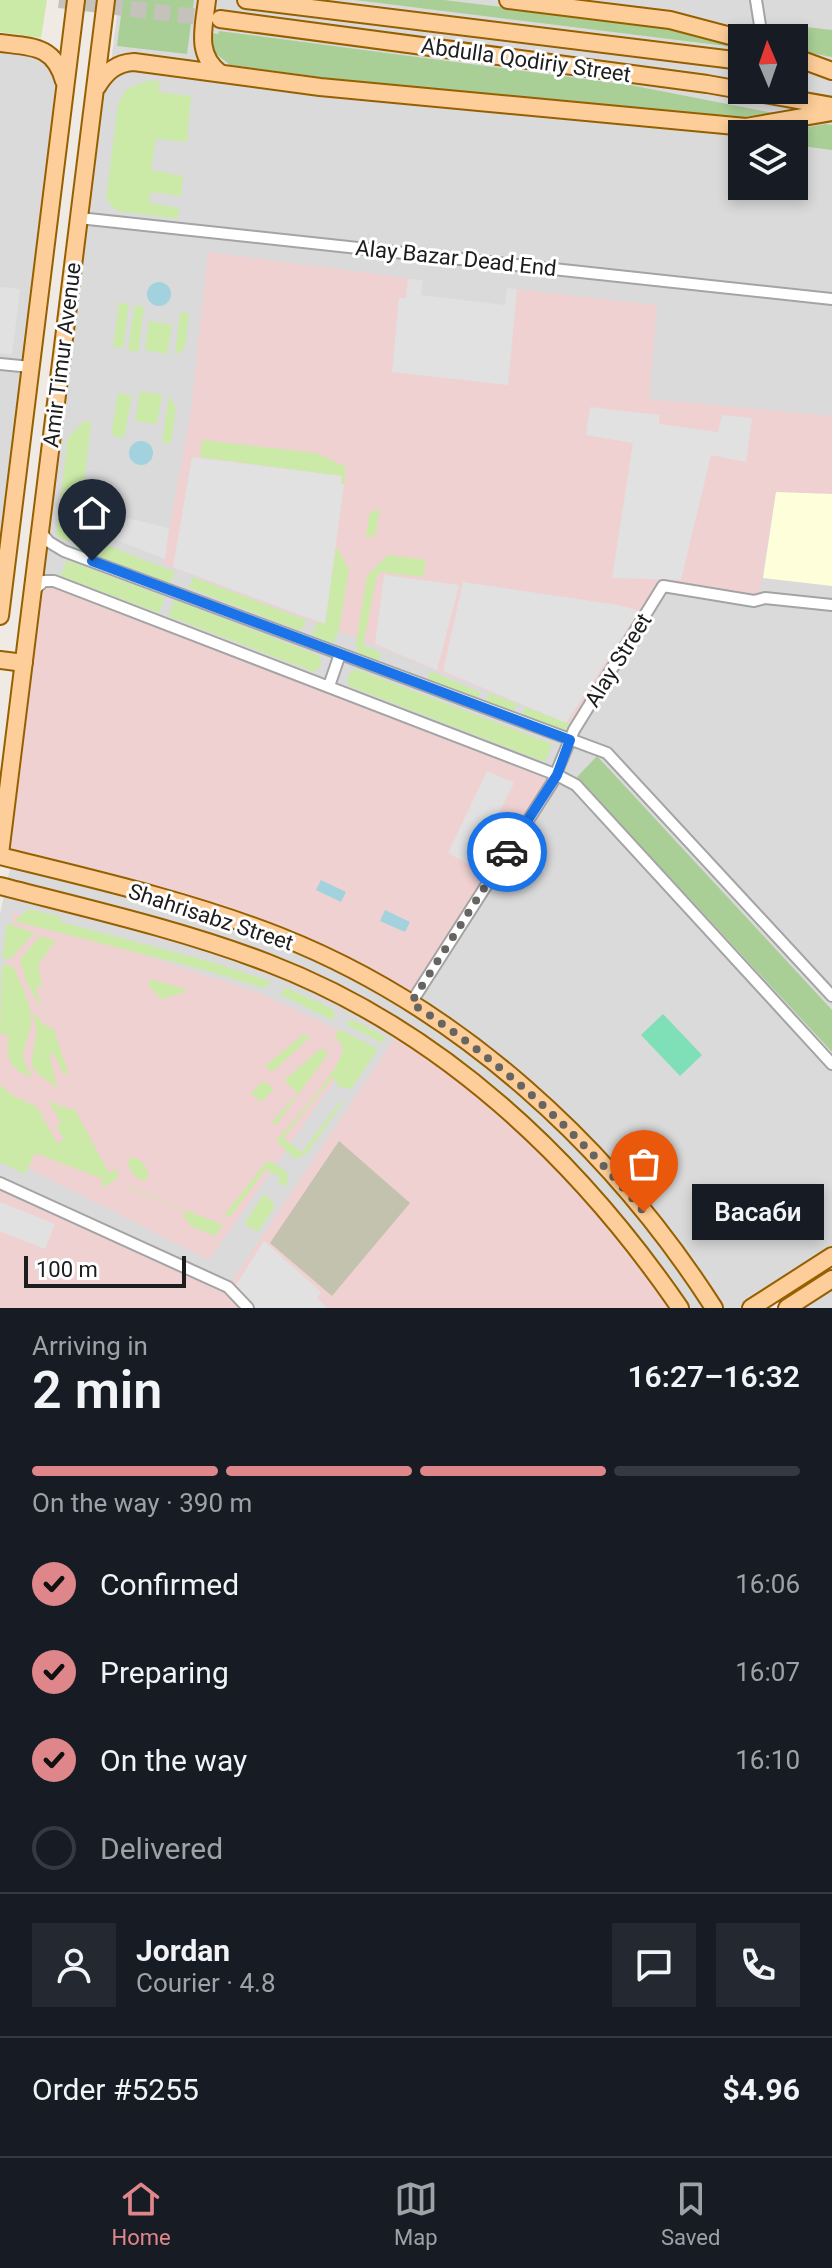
<!DOCTYPE html>
<meta charset="utf-8">
<style>
body{margin:0;font-family:Roboto,sans-serif;background:#242831;color:#f1f3f6;height:100vh;display:flex;flex-direction:column;font-size:30px;white-space:nowrap}
*{box-sizing:border-box;margin:0}
p{font-size:26px;color:#9ea1a6}
.icon{flex:none;width:44px;height:44px;fill:none;stroke:currentColor;stroke-width:2;stroke-linecap:round;stroke-linejoin:round}
.map{position:relative;height:1308px;overflow:hidden}
.side{display:flex;flex-direction:column;background:#171b24;flex:1}
.side>*{flex:none}
.needle{width:52px;rotate:358deg}
.fabs{position:absolute;left:728px;top:24px;display:grid;gap:16px}
.fabs a{display:grid;place-items:center;width:80px;height:80px;border-radius:0px;background:#171b24;box-shadow:0 4px 12px #0003;font-size:40px}
.scale{position:absolute;left:24px;bottom:20px;width:162px;box-sizing:border-box;padding-left:8px;border:4px solid #1d1d1d;border-top:0;font-size:22px;line-height:28px;white-space:nowrap;color:#1d1d1d;-webkit-text-stroke:6px #fff;paint-order:stroke}
.pin{position:absolute;display:grid;place-items:center;width:68px;height:68px;color:#fff;margin:-82px -34px;border-radius:50% 50% 50% 0;rotate:-45deg;box-shadow:0 0 8px #0007}
.pin .icon{rotate:45deg}
.courier{position:absolute;display:grid;place-items:center;width:80px;height:80px;margin:-40px;border:6px solid #1a73e8;border-radius:50%;background:#fff;color:#222;box-shadow:0 2px 10px #0007}
.bubble{position:absolute;height:56px;border-radius:0px;background:#171b24;box-shadow:0 4px 12px #0003;font-size:26px;font-weight:600;line-height:56px;text-align:center}
.summary em{font-style:normal;font-weight:600}
.summary div{display:flex;flex-direction:column-reverse}
.summary{display:flex;align-items:center;justify-content:space-between;height:136px;padding:0 32px}
h1{font-size:52px;font-weight:600;line-height:60px}
.bar{display:grid;grid-template-columns:repeat(4,1fr);gap:12px 8px;align-content:center;height:96px;padding:0 32px}
.bar i{height:10px;border-radius:6px;background:#363941}
.bar .selected{background:#df868b}
.bar p{grid-column:span 4}
.line{display:flex;align-items:center;gap:20px;padding:0 32px;border-top:2px solid #363941}
.line div{flex:1}
.round{display:grid;place-items:center;flex:none;width:84px;height:84px;border-radius:0px;background:#242831}
ol{padding:0 32px;list-style:none}
li{display:flex;align-items:center;gap:24px;height:88px}
li p{margin-inline-start:auto}
li .icon{padding:8px;border-radius:50%;background:#df868b;color:#111;stroke-width:4}
li:last-child{color:#9ea1a6}
li i{width:44px;height:44px;border:4px solid #363941;border-radius:50%}
.tabs{display:flex;justify-content:space-around;align-items:center;height:112px;border-top:2px solid #363941;background:#171b24;font-size:22px;color:#9ea1a6}
.tabs a{display:grid;justify-items:center;gap:4px}
.tabs .selected{color:#df868b}
.map>svg:first-child{display:block}
</style>
<div class="map">
<svg width="832" height="1308" viewBox="0 0 832 1308">
<rect width="100%" height="100%" fill="#efeae3"/>
<path fill="#dbdada" fill-rule="evenodd" d="M119,0h713v1256l-81,52h-751v-394l12,-55 83,-768 15,-21zM742,38h52v52h-52zM742,134h52v52h-52z
M0,43l30,4 33,28 -63,541z
M832,1279v29h-45z"/>
<path fill="#f0d1d1" d="M208,252l215,28 -2,15 84,10 2,-17 150,17 -8,94 183,17v78l-56,-2 -18,110 -96,-12 -85,137 -231,-93 -183,-70 28,-154z
M44,581l513,194 -146,228 -107,-57 -304,-90 32,-264z
M13,912l249,82 100,47 -153,219 -209,-106v-142z
M401,1029l113,86 166,193h-680v-125l228,104z"/>
<path fill="#fffedb" d="M776,492l56,2v92l-69,-8z"/>
<path fill="#c3c2ae" d="M339,1141l71,62 -78,93 -62,-53z"/>
<path fill="#cbeaa7" d="M0,0h47l-6,38 -41,-6z
M147,81h13l-2,11 33,4 -4,46 -31,-3 -5,31 32,6 -2,20 -30,-4 -2,11 30,5 -1,11 -61,-8 -11,-12 12,-95 9,-15z
M119,303l10,1 -6,44 -10,-1z
M135,305l9,2 -6,45 -10,-2z
M180,312l9,2 -4,34 -10,7z
M149,321l23,4 -5,29 -22,-4z
M140,391l22,4 -5,29 -22,-3z
M118,393l14,3 -8,42 -13,-3z
M169,396l7,12 -5,35 -9,-1z
M84,421l7,2 -12,104 -10,15 -13,-6 12,-98z
M202,440l114,13 30,14 -2,18 -3,-2v-7l-141,-19z
M380,508l-4,26 -10,5 3,-25z
M88,538l87,34 -5,11 -96,-36z
M336,546l13,23 -10,61 -6,13 -21,-8 6,-14 7,2z
M388,555l38,5 -3,17 -41,-5 -5,3 -14,70 18,8 -3,8 -21,-9 -1,-9 11,-67z
M67,560l98,37 -6,16 -98,-37z
M193,577l113,43 -5,11 -112,-43z
M656,599l-89,135 -45,-17 3,-10 45,17 78,-123z
M175,600l145,56 1,10 -7,6 -146,-56z
M356,669l196,75 -7,18 -196,-76 -2,-10z
M430,671l51,22 -5,7 -48,-19z
M489,693l28,11 -5,10 -26,-11z
M29,909l32,8v5l151,40 60,20 -9,6 -55,-17 -194,-50z
M7,923l27,10 -24,26 -8,-1z
M40,936l16,5 -18,23 4,23 -6,-2 5,23 -15,-27 -6,-22z
M2,965l11,1c6,15 20,39 18,56 -3,28 -16,29 1,55 -21,-7 -26,-16 -24,-42l-8,-1z
M150,979l35,10 1,3 -25,7 -13,-14z
M287,988l45,21 3,4 -2,7 -54,-26z
M32,1012l14,14 7,2 16,47 -3,-2 -2,2 -9,-19 -6,-3 8,35 -20,-15 -6,-9 6,-34z
M349,1021h7l29,16 -3,6 -37,-19z
M339,1029l39,20 -27,40 -12,-2 -6,-10 -50,61 19,14 39,-51 2,1 -36,51 -12,6 -19,-19c17,-17 66,-71 67,-93l-8,-11z
M304,1034l6,3 -38,35 -7,-6z
M320,1049l6,1 1,5 -51,70 -4,-3 26,-29 -14,-12z
M264,1081l10,8 -13,13 -10,-9z
M0,1085l12,10 25,12 20,36 7,-3 -8,-14 5,-3 -12,-21 3,-1 10,8v-4l9,5 3,-2 35,65 7,-4 3,4 -4,7 -12,7 -2,-1 2,-7 -68,-26 -10,21 -25,-12z
M130,1157c11,0 21,13 17,23h-7l-8,-7 -4,-9z
M270,1161l17,11 1,9 -4,6 -6,-4 3,-5 -15,-9 -37,49 -4,-4 41,-52z
M125,1187h3l95,38 -8,11 -27,-11 2,-4 -6,-2 2,-8z
M264,1194l10,9v5l-16,24 -14,-8z"/>
<path fill="#a9cf97" d="M123,0h71l-7,54 -70,-8z
M355,0h89l213,26 37,7 48,15z
M797,26l35,4v27l-38,-7v-12h-21l2,-7 22,2z
M219,31l411,54 143,28 -37,5 -202,-17 -102,-9 -202,-27 -16,-13 -2,-19 6,1z
M826,124l6,1v25l-38,-5v-11h-27z
M597,756l235,254v42l-255,-275z"/>
<path fill="#7fdfb6" d="M663,1014l39,41 -22,21 -39,-41z"/>
<path fill="#e1e1e1" d="M408,279l15,1 -2,15 84,10 2,-17 10,1 -9,96 -116,-13 7,-74h7z
M0,287l20,2 -8,66 -12,-2z
M590,407l69,8v9l59,8 4,-17 30,3 -6,44 -35,-7 -30,125 -69,-2 21,-135 -47,-8z
M192,457l150,19 -1,7 3,2 -19,139 -152,-57z
M110,514l59,14 -4,31 -59,-23z
M384,575l75,10 -22,85 -62,-26z
M463,582l155,23 21,6 -73,112 -123,-52z
M487,771l27,12 -42,83 -24,-13z
M0,1202l55,22 -10,25 -45,-18z
M264,1241l57,51 -4,6 10,10h-85l-12,-14z"/>
<path fill="#a2d2dd" d="M147 294a12 12 0 1 1 24 0a12 12 0 1 1-24 0Z
M129 453a12 12 0 1 1 24 0a12 12 0 1 1-24 0Z
M321,880l25,12 -5,10 -25,-12z
M385,910l25,12 -5,10 -25,-11z"/>
<g fill="none" stroke-linecap="round" stroke-linejoin="round">
<path stroke="#c5c1bb" stroke-width="16" stroke-dasharray="16 8" stroke-linecap="butt" d="M59,0l157,19"/>
<g stroke="#a4a4a4" stroke-width="14">
<path id="minor" d="M756,0l6,38
M79,218l753,81
M0,364l31,3
M41,532l8,10 15,9 543,202 225,243
M34,590l10,-9h10l503,194 19,10 256,279
M329,686l11,-32
M411,1003l141,-220 22,-53 89,-144 91,15 11,-3 67,7
M0,1183l228,104 20,21"/>
</g>
<g stroke="#965f00" stroke-width="20">
<path id="primary" d="M207,0c-3,27 -12,54 13,73
M246,0l496,61
M508,0l162,20 72,19
M220,19l487,65 125,22
M0,43c32,4 54,2 64,38
M794,57l38,14
M97,87c9,-15 19,-24 37,-25l186,25 426,40 86,-15
M0,616l76,-616
M0,660l24,3
M0,854l106,-854
M0,856c93,23 190,45 279,80 180,71 332,211 435,372
M0,886c89,23 182,44 268,77 172,66 309,195 412,345
M751,1308l81,-52
M787,1308l45,-29"/>
</g>
<use href="#minor" stroke="#fff" stroke-width="10"/>
<use href="#primary" stroke="#fdce99" stroke-width="16"/>
</g>
<g fill="none" stroke-linecap="round" stroke-linejoin="round">
<path stroke="#666562" stroke-width="8" stroke-dasharray="0 14.4" d="M507,852l-96,151c89,57 165,128 233,209"/>
<path stroke="#1a73e8" stroke-width="10" d="M92,561l478,179 -13,35 -50,77"/>
</g>
<g text-anchor="middle" dominant-baseline="central" stroke-width="6" stroke-linejoin="round" paint-order="stroke">
<g font-size="22" fill="#1d1d1d" stroke="#fff">
<text transform="translate(526 60) rotate(8)">Abdulla Qodiriy Street</text>
<text transform="translate(456 258) rotate(6)">Alay Bazar Dead End</text>
<text transform="translate(62 355) rotate(-83)">Amir Timur Avenue</text>
<text transform="translate(618 660) rotate(-58)">Alay Street</text>
<text transform="translate(211 917) rotate(18)">Shahrisabz Street</text>
</g>
</g>
</svg>
<div class="fabs">
<a><svg class="needle" viewBox="-14 -14 28 28"><path d="M0-13l5 13h-10z" fill="#e53935"/><path d="M0 13l5-13h-10z" fill="#9ea1a6"/></svg></a>
<a><svg class="icon" aria-label="layers" viewBox="0 0 24 24"><path d="M12 4l9 5-9 5-9-5zM3 14l9 5 9-5"/></svg></a>
</div>
<div class="scale">100 m</div>
<div class="pin" style="left:644px;top:1212px;background:#ea580c"><svg class="icon" aria-label="bag" viewBox="0 0 24 24"><path d="M5 8h14l-1 12H6zM9 8a3 3 0 0 1 6 0"/></svg></div>
<div class="pin" style="left:92px;top:561px;background:#1f2937"><svg class="icon" aria-label="home" viewBox="0 0 24 24"><path d="M3 11l9-7 9 7M6 9v11h12V9"/></svg></div>
<div class="courier" style="left:507px;top:852px"><svg class="icon" aria-label="car" viewBox="0 0 24 24"><path d="M5 17H2v-5l4-1 3-4h7l3 4 3 1v5h-3M9 17h6M6 11h13"/><circle cx="7" cy="17" r="2"/><circle cx="17" cy="17" r="2"/></svg></div>
<div class="bubble" style="left:692px;top:1184px;width:132px">Васаби</div>
</div>
<section class="side">
<div class="summary"><div><h1>2 min</h1><p>Arriving in</p></div><em>16:27–16:32</em></div>
<div class="bar"><i class="selected"></i><i class="selected"></i><i class="selected"></i><i></i><p>On the way · 390 m</p></div>
<ol>
<li><svg class="icon" aria-label="check" viewBox="0 0 24 24"><path d="M5 12l5 5 9-10"/></svg>Confirmed<p>16:06</p></li>
<li><svg class="icon" aria-label="check" viewBox="0 0 24 24"><path d="M5 12l5 5 9-10"/></svg>Preparing<p>16:07</p></li>
<li><svg class="icon" aria-label="check" viewBox="0 0 24 24"><path d="M5 12l5 5 9-10"/></svg>On the way<p>16:10</p></li>
<li><i></i>Delivered</li>
</ol>
<div class="line" style="height:144px"><a class="round"><svg class="icon" aria-label="person" viewBox="0 0 24 24"><circle cx="12" cy="8" r="4"/><path d="M4 21q1-7 8-7t8 7"/></svg></a><div><b>Jordan</b><p>Courier · 4.8</p></div><a class="round"><svg class="icon" aria-label="chat" viewBox="0 0 24 24"><path d="M4 5h16v11H9l-5 4z"/></svg></a><a class="round"><svg class="icon" aria-label="phone" viewBox="0 0 24 24"><path d="M5 4h4l2 5-3 2q2 4 5 5l2-3 5 2v4C11 20 4 13 5 4z"/></svg></a></div>
<div class="line" style="height:104px"><div>Order #5255</div><b>$4.96</b></div>
</section>
<nav class="tabs">
<a class="selected"><svg class="icon" aria-label="home" viewBox="0 0 24 24"><path d="M3 11l9-7 9 7M6 9v11h12V9"/></svg>Home</a>
<a><svg class="icon" aria-label="map" viewBox="0 0 24 24"><path d="M3 6l6-2 6 2 6-2v14l-6 2-6-2-6 2zM9 4v14M15 6v14"/></svg>Map</a>
<a><svg class="icon" aria-label="saved" viewBox="0 0 24 24"><path d="M7 4h10v16l-5-4-5 4z"/></svg>Saved</a>
</nav>
